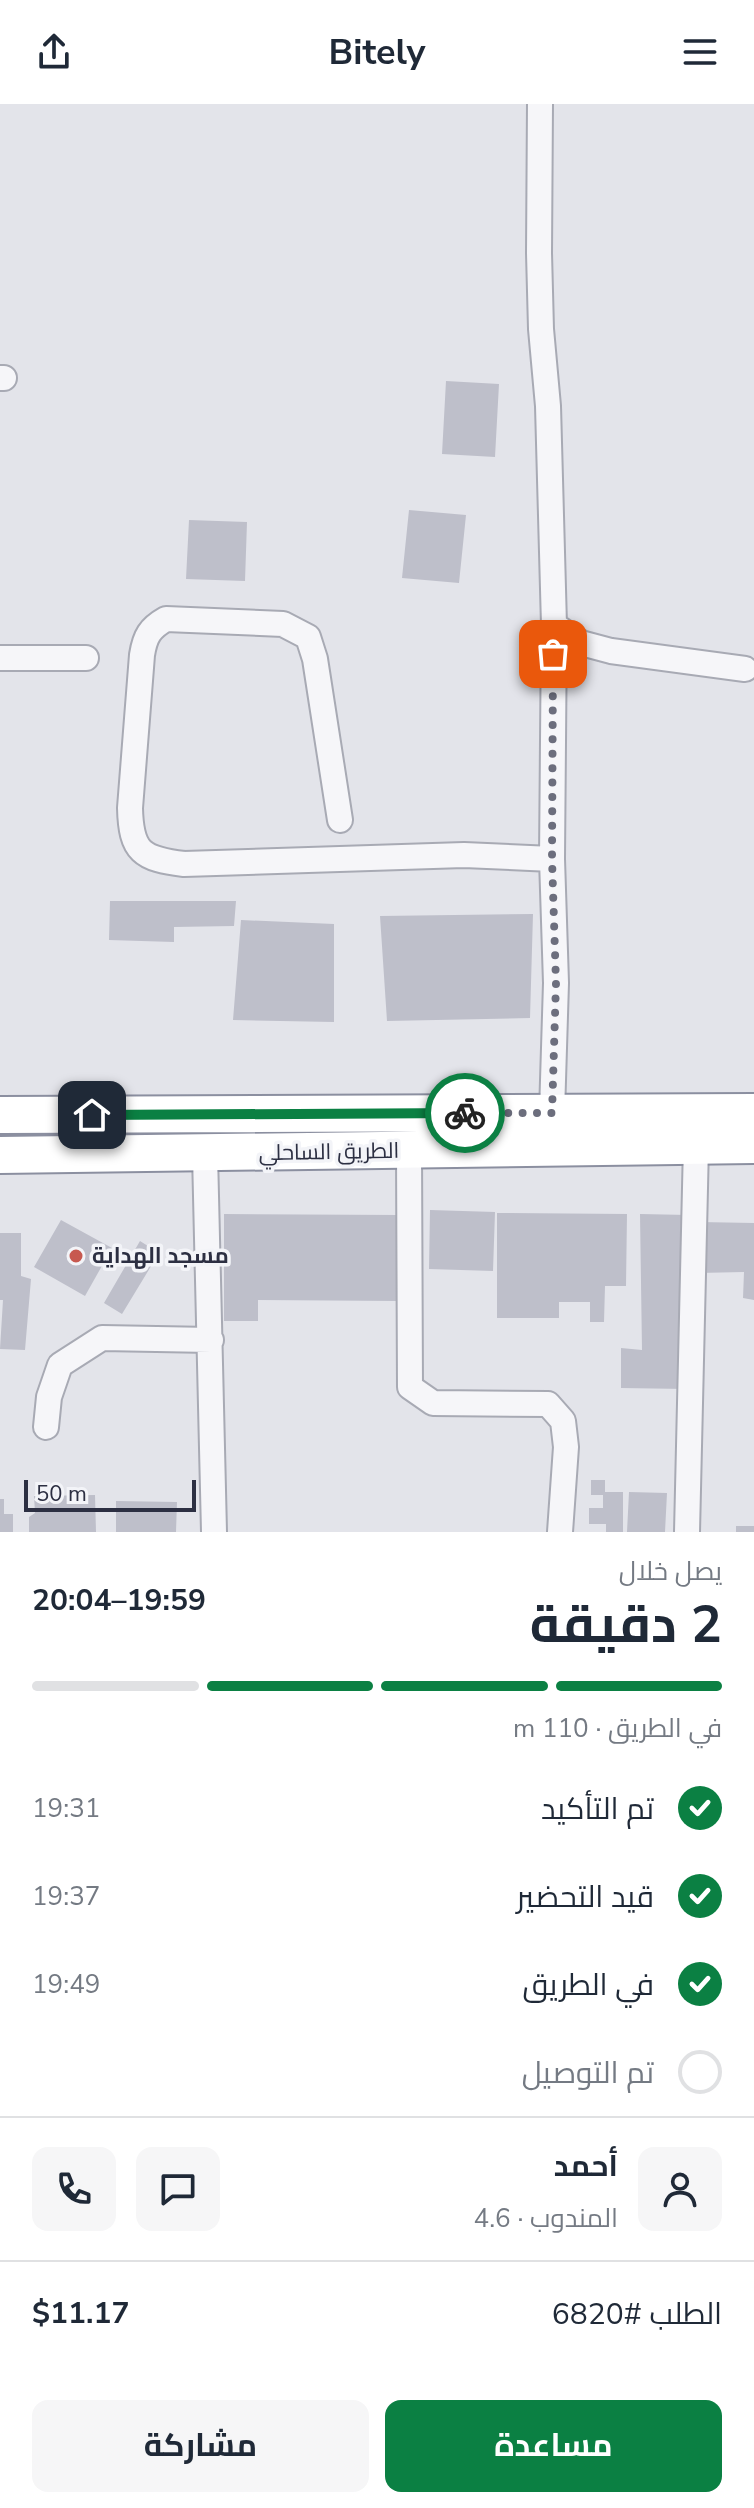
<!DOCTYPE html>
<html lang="ar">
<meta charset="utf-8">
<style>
body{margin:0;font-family:"Nunito Sans",Cairo,sans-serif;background:#f6f6f7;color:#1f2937;direction:rtl;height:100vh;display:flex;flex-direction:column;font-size:30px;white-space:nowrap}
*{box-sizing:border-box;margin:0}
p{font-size:26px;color:#747a83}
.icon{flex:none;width:44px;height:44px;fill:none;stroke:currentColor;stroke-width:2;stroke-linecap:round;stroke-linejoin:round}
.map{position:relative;height:1428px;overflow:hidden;direction:ltr}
.drawer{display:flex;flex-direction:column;background:#fff;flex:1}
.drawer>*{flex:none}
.scale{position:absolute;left:24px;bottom:20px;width:172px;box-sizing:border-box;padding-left:8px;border:4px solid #2c2f42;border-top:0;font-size:22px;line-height:28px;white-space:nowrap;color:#2c2f42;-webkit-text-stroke:6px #f3f4f8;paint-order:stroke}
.pin{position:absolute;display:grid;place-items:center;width:68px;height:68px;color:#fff;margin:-34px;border-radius:16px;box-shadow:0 4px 12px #0006}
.courier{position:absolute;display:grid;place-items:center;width:80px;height:80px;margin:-40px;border:6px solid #0b8043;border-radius:50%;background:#fff;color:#222;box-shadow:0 2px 10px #0007}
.head em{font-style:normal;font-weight:700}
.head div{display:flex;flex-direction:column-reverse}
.head{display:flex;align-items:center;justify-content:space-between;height:136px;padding:0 32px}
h1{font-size:52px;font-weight:700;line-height:60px}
.bar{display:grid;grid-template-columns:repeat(4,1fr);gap:12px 8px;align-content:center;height:96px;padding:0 32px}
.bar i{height:10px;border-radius:6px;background:#e0e1e3}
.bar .on{background:#0b8043}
.bar p{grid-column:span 4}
.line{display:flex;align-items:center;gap:20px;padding:0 32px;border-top:2px solid #e0e1e3}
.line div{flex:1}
.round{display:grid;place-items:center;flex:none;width:84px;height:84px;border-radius:16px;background:#f6f6f7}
ol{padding:0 32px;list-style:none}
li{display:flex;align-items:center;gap:24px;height:88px}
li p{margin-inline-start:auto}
li .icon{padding:8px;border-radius:50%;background:#0b8043;color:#fff;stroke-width:4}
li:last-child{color:#747a83}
li i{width:44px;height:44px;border:4px solid #e0e1e3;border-radius:50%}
.primary-button{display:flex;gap:16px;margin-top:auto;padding:16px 32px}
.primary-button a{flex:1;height:92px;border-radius:16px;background:#0b8043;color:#fff;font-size:32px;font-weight:700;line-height:92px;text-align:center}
.primary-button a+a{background:#f6f6f7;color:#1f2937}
header{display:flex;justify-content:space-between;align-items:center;height:104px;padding:0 32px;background:#fff;font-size:36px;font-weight:700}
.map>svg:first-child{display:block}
</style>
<header><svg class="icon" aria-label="menu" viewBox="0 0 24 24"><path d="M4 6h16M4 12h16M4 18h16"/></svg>Bitely<svg class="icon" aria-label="share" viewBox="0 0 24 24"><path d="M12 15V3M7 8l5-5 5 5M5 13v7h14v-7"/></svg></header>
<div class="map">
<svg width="754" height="1428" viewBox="0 0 754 1428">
<rect width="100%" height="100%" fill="#e3e4ea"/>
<path fill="#bebfca" d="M446,277l53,3 -4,73 -53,-3z
M409,406l57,5 -7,68 -57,-5z
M189,416l58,2 -2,59 -59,-2z
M110,797h126l-2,25 -60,1v15l-65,-2z
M533,810l-3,104 -143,3 -7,-105z
M241,816l93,4v98l-101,-2z
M430,1106l65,2 -2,59 -64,-2z
M497,1109l130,1 -1,72h-21l-1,36h-14v-20h-31v16h-62z
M224,1110l174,1v86l-140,-1v21h-34z
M640,1110l48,1 -2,174 -65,-1v-40l21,2z
M61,1116l51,28 -27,48 -51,-29z
M699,1118l55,1v77l-11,-2 1,-26 -46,1z
M0,1129h21v43l10,3 -6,71 -25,-1 3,-49h-3z
M140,1137l19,12 -37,61 -18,-11z
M591,1376h14v12h18v40h-17v-8h-17v-16h14v-13h-12z
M629,1388l38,1 -2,39h-38z
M95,1391l1,37h-67v-15l6,-4 -1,-17z
M0,1395h4v15h9v18h-13z
M116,1397l61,1 -1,30h-60z
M736,1422h18v6h-18z"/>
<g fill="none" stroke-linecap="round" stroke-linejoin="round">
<g stroke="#a8aab4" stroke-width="28">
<path id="minor" d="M540,0l-1,149 2,76 7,77 6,219 -2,234 4,124 -4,130
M0,274h4
M554,521l27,18 30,8 134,18
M0,554h86
M340,716l-25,-161 -7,-22 -25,-13 -117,-5c-16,9 -21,17 -24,36l-12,153c1,44 12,51 54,56l280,-9 88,4
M409,1046l1,237 23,16 115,1 15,17 3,26 -6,85
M205,1050l9,378
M46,1323l3,-30 11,-32 42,-27 109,2
M687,1428l9,-387"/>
</g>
<g stroke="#8b8fa0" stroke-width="40">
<path id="highway" d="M0,1011l754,-3
M0,1051l754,-10"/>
</g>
<use href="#minor" stroke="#f6f6f9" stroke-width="24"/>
<use href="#highway" stroke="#fff" stroke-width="36"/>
</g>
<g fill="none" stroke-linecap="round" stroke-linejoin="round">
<path stroke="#6c6e7d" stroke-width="8" stroke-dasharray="0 14.4" d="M465,1009h87l4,-130 -4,-124 1,-205"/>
<path stroke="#0b8043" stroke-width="10" d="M92,1011l373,-2"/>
</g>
<circle fill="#c75950" stroke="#f3f4f8" stroke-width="3" cx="76" cy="1152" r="8"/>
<g text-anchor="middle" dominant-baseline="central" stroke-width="7" stroke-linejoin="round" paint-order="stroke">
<g font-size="22" fill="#2c2f42" stroke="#f3f4f8">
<text transform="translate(329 1048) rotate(-1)">الطريق الساحلي</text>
</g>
<g font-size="22" font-weight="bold" fill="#2c2f42" stroke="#f3f4f8" text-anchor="start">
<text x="92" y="1152">مسجد الهداية</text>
</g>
</g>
</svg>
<div class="scale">50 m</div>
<div class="pin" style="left:553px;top:550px;background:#ea580c"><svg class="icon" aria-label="bag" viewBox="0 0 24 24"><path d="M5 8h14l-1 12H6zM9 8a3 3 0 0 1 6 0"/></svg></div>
<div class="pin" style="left:92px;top:1011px;background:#1f2937"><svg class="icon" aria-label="home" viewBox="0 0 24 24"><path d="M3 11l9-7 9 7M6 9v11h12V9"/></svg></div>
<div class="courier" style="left:465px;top:1009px"><svg class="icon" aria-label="bike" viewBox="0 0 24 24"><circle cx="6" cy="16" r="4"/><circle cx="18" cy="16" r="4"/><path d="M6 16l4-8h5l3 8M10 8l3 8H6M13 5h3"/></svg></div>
</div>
<section class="drawer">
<div class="head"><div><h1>2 دقيقة</h1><p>يصل خلال</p></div><em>19:59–20:04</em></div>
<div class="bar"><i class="on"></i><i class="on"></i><i class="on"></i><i></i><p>في الطريق · 110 m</p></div>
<ol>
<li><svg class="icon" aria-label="check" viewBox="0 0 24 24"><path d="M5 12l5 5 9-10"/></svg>تم التأكيد<p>19:31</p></li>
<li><svg class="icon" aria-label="check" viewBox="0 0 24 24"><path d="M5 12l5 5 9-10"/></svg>قيد التحضير<p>19:37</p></li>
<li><svg class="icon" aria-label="check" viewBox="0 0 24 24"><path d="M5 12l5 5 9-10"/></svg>في الطريق<p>19:49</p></li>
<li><i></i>تم التوصيل</li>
</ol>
<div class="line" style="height:144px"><a class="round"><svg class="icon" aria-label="person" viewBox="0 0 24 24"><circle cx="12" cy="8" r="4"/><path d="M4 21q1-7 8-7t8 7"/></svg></a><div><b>أحمد</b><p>المندوب · 4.6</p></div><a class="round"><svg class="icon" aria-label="chat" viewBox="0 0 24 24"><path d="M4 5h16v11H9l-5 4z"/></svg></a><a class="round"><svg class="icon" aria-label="phone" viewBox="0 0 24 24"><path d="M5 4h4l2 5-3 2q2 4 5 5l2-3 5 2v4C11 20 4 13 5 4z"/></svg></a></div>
<div class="line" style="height:104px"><div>الطلب #6820</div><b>$11.17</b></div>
<div class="primary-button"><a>مساعدة</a><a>مشاركة</a></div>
</section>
